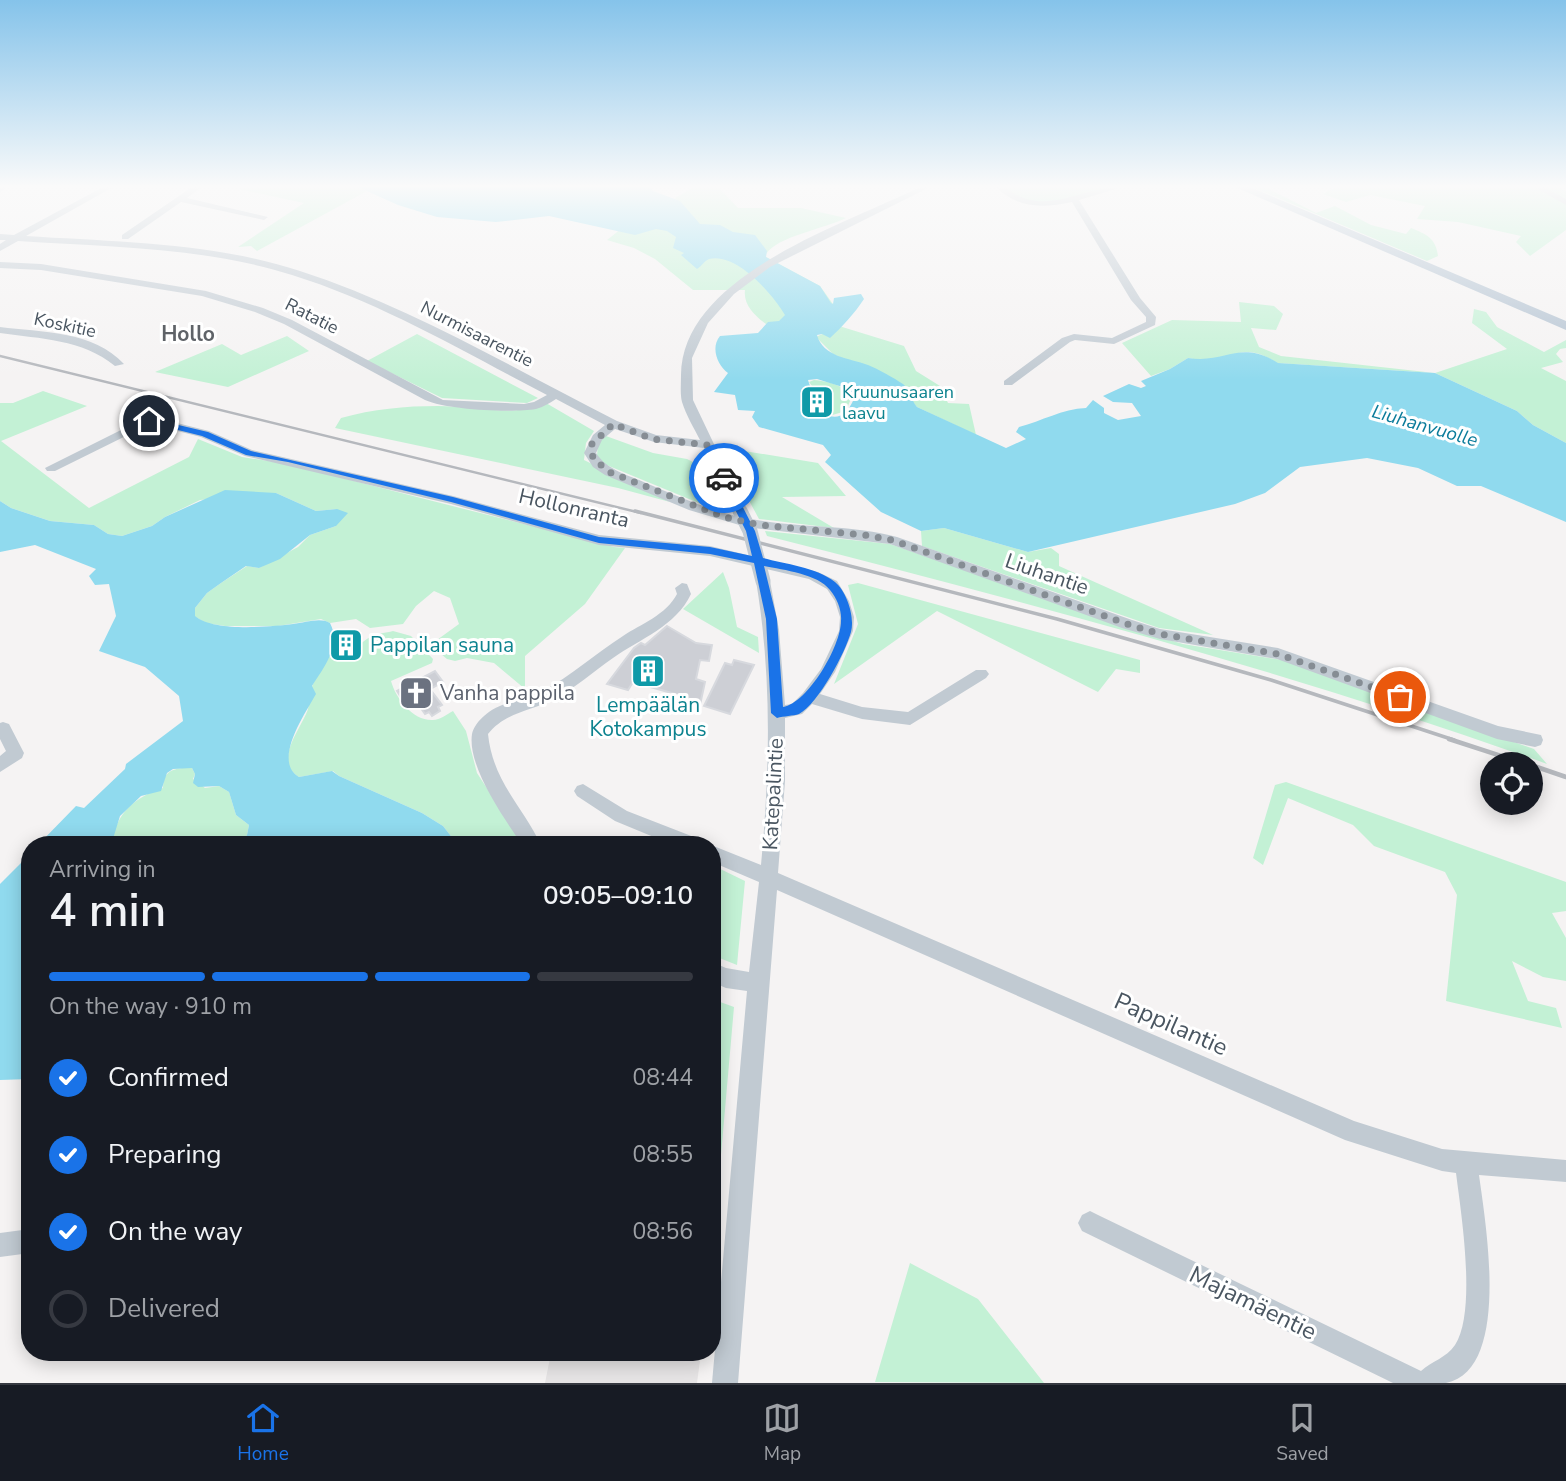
<!DOCTYPE html>
<meta charset="utf-8">
<style>
body{margin:0;font-family:"Nunito Sans",sans-serif;background:#20242c;color:#f1f3f6;height:100vh;display:flex;flex-direction:column;font-size:26px;white-space:nowrap}
*{box-sizing:border-box;margin:0}
p{font-size:23px;color:#9ea1a6}
.icon{flex:none;width:38px;height:38px;fill:none;stroke:currentColor;stroke-width:2;stroke-linecap:round;stroke-linejoin:round}
.map{position:relative;flex:1;overflow:hidden}
.details{position:absolute;left:21px;top:836px;width:700px;height:525px;display:flex;flex-direction:column;background:#171b24;border-radius:28px;box-shadow:0 4px 18px #0003}
.details>*{flex:none}
.tools{position:absolute;left:1480px;top:752px;display:grid;gap:14px}
.tools a{display:grid;place-items:center;width:63px;height:63px;border-radius:50%;background:#171b24;box-shadow:0 4px 18px #0003;font-size:35px}
.pin{position:absolute;display:grid;place-items:center;width:60px;height:60px;color:#fff;margin:-30px;border:4px solid #fff;border-radius:50%;box-shadow:0 2px 7px #0007}
.courier{position:absolute;display:grid;place-items:center;width:70px;height:70px;margin:-35px;border:5px solid #1a73e8;border-radius:50%;background:#fff;color:#222;box-shadow:0 2px 9px #0007}
.headline em{font-style:normal;font-weight:600}
.headline div{display:flex;flex-direction:column-reverse}
.headline{display:flex;align-items:center;justify-content:space-between;height:119px;padding:0 28px}
h1{font-size:46px;font-weight:600;line-height:52px}
.bar{display:grid;grid-template-columns:repeat(4,1fr);gap:10px 7px;align-content:center;height:84px;padding:0 28px}
.bar i{height:9px;border-radius:5px;background:#363941}
.bar .active{background:#1a73e8}
.bar p{grid-column:span 4}
ol{padding:0 28px;list-style:none}
li{display:flex;align-items:center;gap:21px;height:77px}
li p{margin-inline-start:auto}
li .icon{padding:7px;border-radius:50%;background:#1a73e8;color:#fff;stroke-width:4}
li:last-child{color:#9ea1a6}
li i{width:38px;height:38px;border:4px solid #363941;border-radius:50%}
.menu{display:flex;justify-content:space-around;align-items:center;height:98px;border-top:2px solid #363941;background:#171b24;font-size:19px;color:#9ea1a6}
.menu a{display:grid;justify-items:center;gap:4px}
.menu .active{color:#1a73e8}
.map>svg:first-child{display:block}
</style>
<div class="map">
<svg width="1566" height="1383" viewBox="0 0 1566 1383">
<rect width="100%" height="100%" fill="#f5f3f3"/>
<path fill="#e6e4e5" d="M551,1353h150l-4,30h-152z"/>
<path fill="#c3f1d5" d="M244,187h114l9,4 -110,60 -6,-5 -13,1 66,-44 -65,-14z
M694,187h24l20,21h63l45,10c-22,11 -68,18 -80,36v3l54,29 13,18 -21,15 -46,5c-11,-8 -23,-19 -21,-34h-52l-38,-31 -21,-11 -27,-8 24,-19 59,-6 -15,-17z
M1004,187h107c-31,9 -82,29 -107,0z
M1252,187h13l51,26 19,-7 36,19 35,9 5,-6c15,6 25,10 27,28l-11,5z
M1336,187h221l9,4v39l-36,26 -14,-14 5,-6 -63,-14 -41,-3 8,-13 -55,-11 -24,7 -23,-8z
M1239,302l35,4 9,8 -7,16 -25,-2 8,19 22,9 154,17 72,-24 -35,-26 2,-14 12,3 11,15 47,25 22,-12v8l-6,1 -4,5 7,8 -22,6 25,13v62l-33,-18 -16,-14 -82,-38 -158,-10c-30,-19 -36,-9 -66,-3 -7,2 -16,-1 -23,-2l-18,11 -19,7 -29,-33 50,-23 69,2z
M839,326l65,20 12,25 24,15 8,17 21,1 7,31 -59,-28c-7,-7 -8,-18 -17,-24l-67,-29 -17,-17z
M417,334l121,64 -11,5 -85,-5 -75,-37z
M287,336l22,15 -81,36 -73,-15 67,-28 19,11z
M814,380c13,1 29,5 38,16l-6,15 -17,5 -18,-8 -4,-10 5,-12 -3,-4z
M43,391l44,15 -86,35 88,67 100,-51 9,-18 44,18 45,7 327,83 11,1 -40,56 -60,52v33l-31,-26 -27,-5 -12,3 -8,-2 -17,-14 29,-21 -9,-26 -16,-7 -18,15 -13,18 -33,4 -14,-9 -26,4 -9,-4 -43,7h-53l-19,-3 -12,-7 1,-8 12,-15 14,-10 26,-17 12,2 39,-21 12,-12 26,-9 1,-17 -21,2 -40,-18 -76,7 -35,17 -13,9 -30,10 -14,-2 -14,-9 -44,-4 -39,-13 -11,-7v-98h13z
M546,403l48,28 -8,12 -2,17 86,42 -52,-14 -283,-60 6,-10c32,-9 64,-12 97,-12 35,0 77,12 108,-3z
M606,436l47,17 34,6 12,6 15,24 9,24 -119,-49 -7,-8 1,-13z
M720,447l98,16 28,33 -64,1 52,31 -75,-9z
M944,528l84,24 23,-4 8,6v12l154,69 -54,-7 -237,-82 -1,-15z
M765,531l125,13 259,90 34,10 99,16 252,89 13,15c-255,-92 -518,-161 -780,-228z
M723,572l6,16 8,39 21,10 1,16 -76,-44z
M858,583l282,77v13l-24,-4 -18,23 -161,-81 -103,73 24,-60 -10,-39z
M393,631l18,5 22,23 -1,4 -41,18c5,18 22,40 42,39 7,0 14,-6 20,-9l13,20 11,42 47,72h-66l-15,-19 -21,-13 -83,-37 -6,-5 -34,6c-27,-16 3,-49 9,-68 2,-7 1,-16 4,-22 4,-13 14,-22 19,-34 25,3 21,-5 39,-16 7,-4 16,-4 23,-6z
M182,768h10l3,6 -2,5 12,9 14,-2 10,6 7,23 13,10 -2,10 -8,10h-94l-1,-5h-12l-8,5 -12,-2c4,-30 23,-46 51,-55 1,-14 5,-18 19,-20z
M1286,782l280,100v29l-14,2 14,25v43l-23,-4 -31,-16 16,40 28,7 6,20 -116,-27 11,-106 -12,-23 -71,-26 -21,-21 -65,-27 -25,67 -10,-7 22,-73z
M712,865l33,16 -8,84 -25,-10z
M712,999l22,8 -18,205h-4z
M910,1263l68,36 66,84 -169,-1z"/>
<path fill="#90daee" fill-rule="evenodd" d="M358,187h292l3,4 27,10 20,23 20,1 13,7 22,3 12,16 -1,6 54,29 11,17 2,1 1,-6 27,-4 3,5c-10,15 -22,28 -34,39l-8,-4 -5,1c6,22 32,23 51,30 10,4 26,13 35,19 7,5 8,16 14,23l89,41 20,-9 -10,-7 3,-5c23,-6 43,-18 67,-19l7,-8 11,8v5l14,7 23,-4 -9,-13 -19,-1 -10,-6 26,-12 12,4 5,-2 -5,-5 29,-12 18,-11c39,6 51,-19 90,5l157,10 82,38 16,14 33,18v79l-85,-36h-24l-39,-18 -51,-10 -67,9 -35,26 -30,11 -207,48 -84,-24 -23,3 -40,-19 -56,-50 6,-7 -8,-10 -64,-18 -7,-10 3,-6 -17,-1 -3,-15 -21,-3 14,-19c-10,-7 -18,-25 -8,-37l38,-3 10,-11 11,-1 6,-6c-12,-20 -48,-63 -76,-56 -5,2 -7,7 -12,10l-16,-14 3,-2 -11,-5 3,-11 -9,-6 -11,-2 -21,6 -86,-19 -53,6 -59,-5 -39,-12zM817,379l32,10 5,10c-13,28 -25,16 -46,9l-3,-7 5,-15 -2,-6z
M225,490l51,3 40,18 21,-2 11,4 -12,13 -26,9 -30,24 -21,9 -13,-2 -25,17 -14,10 -12,15v8c19,16 73,11 98,8 12,-1 27,-7 37,-1 12,23 -7,45 -18,63l4,8c-11,20 -44,67 -17,83l33,-6 7,5 83,37 21,13 15,19h-219l8,-10 2,-10 -13,-10 -7,-23 -10,-6 -21,1 -5,-4 2,-9 -3,-6 -19,1 -6,4 -6,18 -20,5 -21,20 -8,26 5,3h-79l38,-39 8,2 41,-39 1,-5 57,-43 -4,-25 -34,-29 -46,-16 17,-35 -7,-32 -14,1 -6,-9 7,-7 -61,-24 -35,7v-51l11,7 39,13 44,4 14,9 14,2 30,-10 13,-9z
M30,854v225l-30,1v-196z"/>
<path fill="#cdcfd5" stroke="#d7d9de" stroke-width="2" d="M667,626l29,17 16,2 -3,16 -9,-1 -4,19 9,3 -5,23 -27,-7 2,-4 -42,-12 -5,8 -21,-6 27,-36 7,-5 4,2z
M734,660l20,5 -24,49 -26,-8 21,-43 7,2z
M435,671l8,11 -13,7 12,16 -4,2 2,4 -8,5 -3,-4 -4,2 -14,-20 -9,5 -5,-8z"/>
<g fill="none" stroke-linecap="round" stroke-linejoin="round">
<path fill="#c1cad2" fill-rule="evenodd" d="M0,187h7l-7,5z
M103,187h10l-87,49c91,6 185,6 274,35 111,36 214,98 317,150l39,14 44,5c-6,-12 -14,-25 -18,-38 -2,-8 -1,-18 -1,-27 1,-100 165,-151 239,-188h10l-160,80 -36,27 -26,29 -16,35 1,42 49,103 -1,3 -5,1 -6,-4 -26,-55 -50,-6 -39,-13 -13,11 -6,13c11,17 32,22 50,30 38,16 76,33 117,38 44,7 91,4 134,16l235,83 28,9 118,19 220,78 43,9 2,5 -2,5 -6,2 -38,-8 -220,-80 -117,-20 -38,-11 -232,-84 -144,-17 -57,-17 -84,-35 -12,-8 -9,-14 9,-18 12,-10 -49,-26c-6,4 -13,8 -20,10 -25,4 -88,1 -111,-9l-141,-76 -29,-12 -53,-16 -161,-26 -41,-2v-6l41,2 165,27 57,17 29,12 151,80 81,4 10,-2 13,-7c-83,-43 -165,-92 -255,-120 -88,-28 -183,-28 -274,-34l-18,10v-7l6,-4h-6v-6l14,1z
M192,187h9l-14,11 81,19 -4,3 -83,-18 -53,37h-6v-4z
M996,187h9c39,32 74,0 117,0l-43,13 61,98 16,19 -1,8 -41,19 -39,-4 -5,2 -58,43h-8v-4l58,-43 12,-4 38,4 34,-16v-5l-15,-17 -59,-98c-29,6 -54,7 -76,-15z
M1534,187h10l22,12v6z
M0,327c41,5 94,4 124,37l-9,2c-33,-27 -74,-27 -115,-33z
M149,416l60,15 43,19 201,46 146,39 111,11 108,26 19,9 12,20 5,16 -1,14 -18,41 -15,22 42,13 46,5 68,-42h10l3,4 -3,4 -76,47 -48,-6 -50,-15 -10,10 -17,4v63l-7,92 576,248 88,28 124,11v22l-87,-7c6,45 33,195 -33,208 -16,0 -37,0 -53,0l-311,-152 -4,-8 4,-8 8,-4 8,4 323,156c11,-10 25,-13 34,-26 22,-34 6,-132 1,-172l-14,-2 -97,-31 -568,-250 -39,493h-26l35,-392 -21,-3 -14,-6v-20l14,6 23,4 10,-90 -47,-20 -1,-17 50,20c9,-96 11,-189 -5,-284l7,-5 7,5 9,49 6,75 7,-1 11,-11 18,-24 18,-38 1,-14 -5,-16 -8,-12 -18,-10 -99,-23 -111,-11 -148,-41 -206,-48 -44,-19 -51,-13 -95,47h-8l-2,-3z
M682,583l5,1 4,10c-15,32 -51,45 -78,64 -20,14 -38,30 -59,41 -22,12 -49,13 -66,35 5,48 34,71 53,111h-19c-17,-26 -55,-78 -50,-111 1,-6 7,-14 12,-18 15,-14 40,-16 59,-25 28,-15 53,-38 80,-55 18,-12 43,-21 54,-42l-2,-6z
M3,722l6,2 15,29 -2,5 -22,14v-16l6,-5 -6,-12v-16z
M583,784l44,27 72,28 3,6h-29l-58,-24 -38,-25 -3,-5 3,-5z
M30,1229v24l-30,4v-24z"/>
<path fill="#b3c2d1" fill-rule="evenodd" d="M1235,187h15l316,134v9z"/>
<path stroke="#b5b8bd" stroke-width="2.5" d="M0,356l641,157"/>
<path stroke="#b5b8bd" stroke-width="3.5" d="M635,511l422,108 214,61 183,60"/>
<path stroke="#b5b8bd" stroke-width="4.5" d="M1449,739l80,26
M1531,765l35,12"/>
<path stroke="#c1cad2" stroke-width="11" d="M736,503l5,10"/>
<path stroke="#c1cad2" stroke-width="15" d="M740,511l10,20 13,50"/>
</g>
<linearGradient id="sky" x2="0" y2="1"><stop stop-color="#85c3ea"/><stop offset="0.49" stop-color="#fafafa"/><stop offset="1" stop-color="#fafafa" stop-opacity="0"/></linearGradient>
<rect width="1566" height="380" fill="url(#sky)"/>
<path fill="#1a73e8" fill-rule="evenodd" d="M149,418l59,14 43,19 202,46 146,40 111,10 42,9 -6,-25 -27,-53 8,-2 28,55 8,27c22,6 53,9 72,24 12,10 20,35 16,50 -6,21 -32,71 -52,82 -6,2 -15,2 -22,4l-6,-5 -5,-94 -12,-56 -44,-9 -111,-11 -148,-41 -163,-40 -42,-7 -44,-19 -56,-14zM764,566c20,4 54,8 66,24 7,8 12,21 11,31 0,25 -33,82 -58,86l-6,-88z"/>
<g fill="none" stroke-linecap="round" stroke-linejoin="round">
<path stroke="#868d94" stroke-width="7" stroke-dasharray="0 12.6" d="M724,478l-16,-33 -55,-6 -40,-15 -22,21 2,13 16,14 115,45 36,8 105,10 27,5 235,84 33,10 118,20 122,43"/>
</g>
<defs>
<g id="building-square" transform="scale(1.75)"><rect x="-9" y="-9" width="18" height="18" rx="4" fill="#0f9aa8" stroke="#fff"/><path d="M-4-6H4V6H1V3H-1V6H-4ZM-2.5-4.3h1.7v1.8h-1.7ZM.8-4.3h1.7v1.8H.8ZM-2.5-1h1.7V.8h-1.7ZM.8-1h1.7V.8H.8Z" fill="#fff"/></g>
<g id="church-square" transform="scale(1.75)"><rect x="-9" y="-9" width="18" height="18" rx="4" fill="#6b7280" stroke="#fff"/><path d="M-1.2-6h2.4v3.5h3.3v2.4h-3.3V6h-2.4V-.1h-3.3v-2.4h3.3Z" fill="#fff"/></g>
</defs>
<g fill-rule="evenodd">
<use href="#building-square" x="817" y="402"/>
<use href="#building-square" x="346" y="645"/>
<use href="#building-square" x="648" y="671"/>
<use href="#church-square" x="416" y="693"/>
</g>
<g text-anchor="middle" dominant-baseline="central" stroke-width="6" stroke-linejoin="round" paint-order="stroke">
<g font-size="18" fill="#4a5661" stroke="#fff">
<text transform="translate(312 316) rotate(27)">Ratatie</text>
<text transform="translate(65 325) rotate(12)">Koskitie</text>
<text transform="translate(477 334) rotate(27)">Nurmisaarentie</text>
</g>
<g font-size="18" fill="#0d838f" stroke="#fff" text-anchor="start">
<text x="842" y="392">Kruunusaaren<tspan x="842" dy="21">laavu</tspan></text>
</g>
<g font-size="19" font-style="italic" fill="#0c7c9b" stroke="#fff">
<text transform="translate(1425 426) rotate(16)">Liuhanvuolle</text>
</g>
<g font-size="21" font-weight="bold" fill="#5f6368" stroke="#fff">
<text x="188" y="334">Hollo</text>
</g>
<g font-size="21" fill="#4a5661" stroke="#fff">
<text transform="translate(574 508) rotate(13)">Hollonranta</text>
<text transform="translate(1047 574) rotate(19)">Liuhantie</text>
<text transform="translate(773 794) rotate(-87)">Katepalintie</text>
</g>
<g font-size="21" fill="#0d838f" stroke="#fff" text-anchor="start">
<text x="370" y="645">Pappilan sauna</text>
<text x="648" y="705" text-anchor="middle">Lempäälän<tspan x="648" dy="24">Kotokampus</tspan></text>
</g>
<g font-size="21" fill="#5b616d" stroke="#fff" text-anchor="start">
<text x="440" y="693">Vanha pappila</text>
</g>
<g font-size="24" fill="#4a5661" stroke="#fff">
<text transform="translate(1171 1024) rotate(24)">Pappilantie</text>
<text transform="translate(1253 1303) rotate(26)">Majamäentie</text>
</g>
</g>
</svg>
<div class="tools">
<a><svg class="icon" aria-label="locate" viewBox="0 0 24 24"><circle cx="12" cy="12" r="6"/><path d="M12 2v4M12 18v4M2 12h4M18 12h4"/></svg></a>
</div>
<div class="pin" style="left:1400px;top:697px;background:#ea580c"><svg class="icon" aria-label="bag" viewBox="0 0 24 24"><path d="M5 8h14l-1 12H6zM9 8a3 3 0 0 1 6 0"/></svg></div>
<div class="pin" style="left:149px;top:421px;background:#1f2937"><svg class="icon" aria-label="home" viewBox="0 0 24 24"><path d="M3 11l9-7 9 7M6 9v11h12V9"/></svg></div>
<div class="courier" style="left:724px;top:478px"><svg class="icon" aria-label="car" viewBox="0 0 24 24"><path d="M5 17H2v-5l4-1 3-4h7l3 4 3 1v5h-3M9 17h6M6 11h13"/><circle cx="7" cy="17" r="2"/><circle cx="17" cy="17" r="2"/></svg></div>
<section class="details">
<div class="headline"><div><h1>4 min</h1><p>Arriving in</p></div><em>09:05–09:10</em></div>
<div class="bar"><i class="active"></i><i class="active"></i><i class="active"></i><i></i><p>On the way · 910 m</p></div>
<ol>
<li><svg class="icon" aria-label="check" viewBox="0 0 24 24"><path d="M5 12l5 5 9-10"/></svg>Confirmed<p>08:44</p></li>
<li><svg class="icon" aria-label="check" viewBox="0 0 24 24"><path d="M5 12l5 5 9-10"/></svg>Preparing<p>08:55</p></li>
<li><svg class="icon" aria-label="check" viewBox="0 0 24 24"><path d="M5 12l5 5 9-10"/></svg>On the way<p>08:56</p></li>
<li><i></i>Delivered</li>
</ol>
</section>
</div>
<nav class="menu">
<a class="active"><svg class="icon" aria-label="home" viewBox="0 0 24 24"><path d="M3 11l9-7 9 7M6 9v11h12V9"/></svg>Home</a>
<a><svg class="icon" aria-label="map" viewBox="0 0 24 24"><path d="M3 6l6-2 6 2 6-2v14l-6 2-6-2-6 2zM9 4v14M15 6v14"/></svg>Map</a>
<a><svg class="icon" aria-label="saved" viewBox="0 0 24 24"><path d="M7 4h10v16l-5-4-5 4z"/></svg>Saved</a>
</nav>
